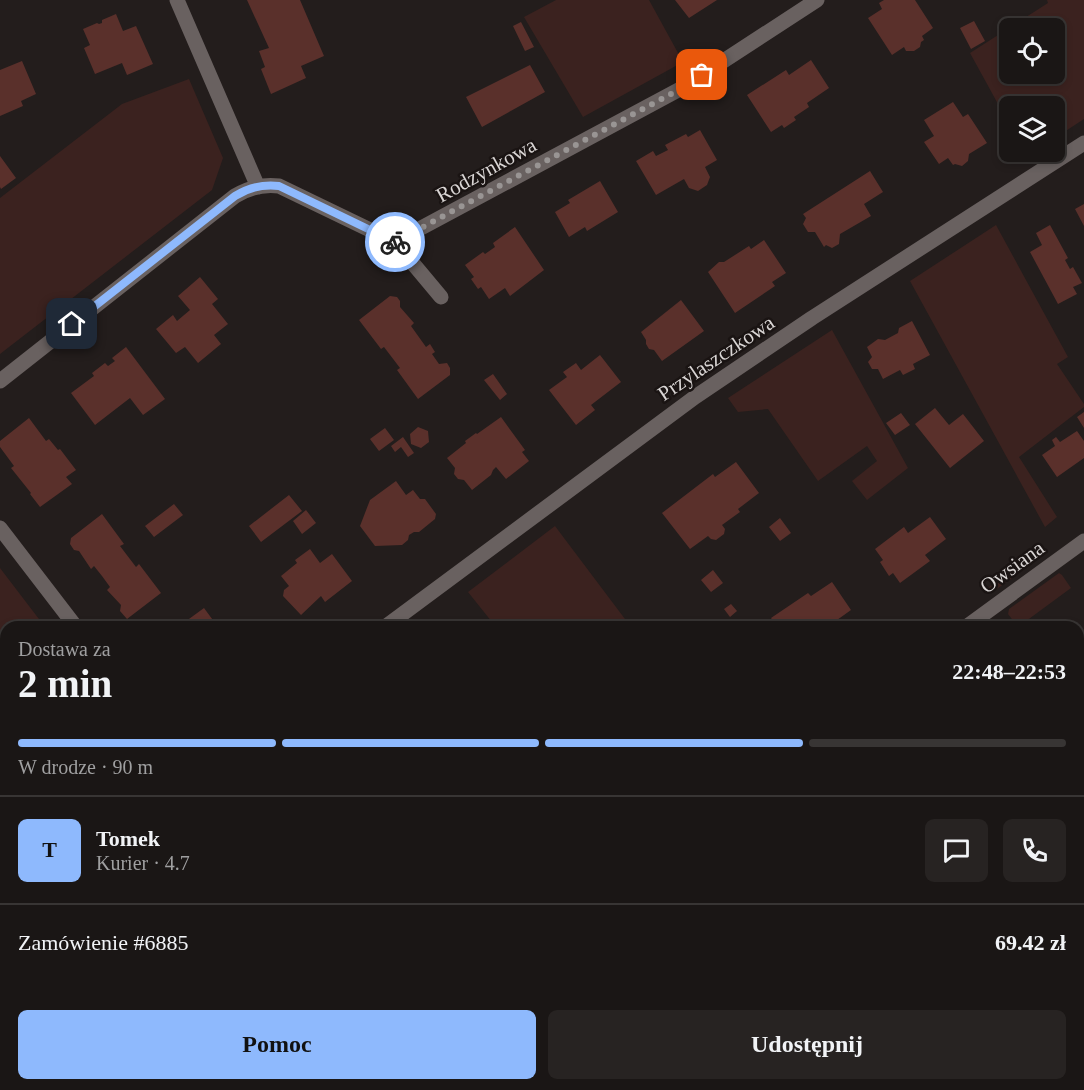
<!DOCTYPE html>
<html lang="pl">
<meta charset="utf-8">
<style>
body{margin:0;font-family:"Times New Roman",serif;background:#272322;color:#f1f3f6;height:100vh;display:flex;flex-direction:column;font-size:22px;white-space:nowrap}
*{box-sizing:border-box;margin:0}
p{font-size:20px;color:#9f9fa0}
.icon{flex:none;width:33px;height:33px;fill:none;stroke:currentColor;stroke-width:2;stroke-linecap:round;stroke-linejoin:round}
.map{position:relative;flex:1;overflow:hidden}
.details{position:absolute;left:0px;top:621px;width:1084px;height:470px;display:flex;flex-direction:column;background:#1a1615;border-radius:18px 18px 0 0;box-shadow:0 3px 9px #0003,0 0 0 2px #383534}
.details>*{flex:none}
.controls{position:absolute;left:999px;top:18px;display:grid;gap:12px}
.controls a{display:grid;place-items:center;width:66px;height:66px;border-radius:9px;background:#1a1615;box-shadow:0 3px 9px #0003,0 0 0 2px #383534;font-size:30px}
.pin{position:absolute;display:grid;place-items:center;width:51px;height:51px;color:#fff;margin:-26px;border-radius:12px;box-shadow:0 3px 9px #0006}
.courier{position:absolute;display:grid;place-items:center;width:60px;height:60px;margin:-30px;border:4px solid #8eb9fd;border-radius:50%;background:#fff;color:#222;box-shadow:0 2px 8px #0007}
.overview em{font-style:normal;font-weight:700}
.overview div{display:flex;flex-direction:column-reverse}
.overview{display:flex;align-items:center;justify-content:space-between;height:102px;padding:0 18px}
h1{font-size:39px;font-weight:700;line-height:45px}
.bar{display:grid;grid-template-columns:repeat(4,1fr);gap:9px 6px;align-content:center;height:72px;padding:0 18px}
.bar i{height:8px;border-radius:4px;background:#383534}
.bar .active{background:#8eb9fd}
.bar p{grid-column:span 4}
.line{display:flex;align-items:center;gap:15px;padding:0 18px;border-top:2px solid #383534}
.line div{flex:1}
.round{display:grid;place-items:center;flex:none;width:63px;height:63px;border-radius:9px;background:#272322}
.primary-button{display:flex;gap:12px;margin-top:auto;padding:12px 18px}
.primary-button a{flex:1;height:69px;border-radius:9px;background:#8eb9fd;color:#111;font-size:24px;font-weight:700;line-height:69px;text-align:center}
.primary-button a+a{background:#272322;color:#f1f3f6}
.map>svg:first-child{display:block}
</style>
<div class="map">
<svg width="1084" height="1090" viewBox="0 0 1084 1090">
<rect width="100%" height="100%" fill="#231d1c"/>
<path fill="#3b221f" fill-rule="evenodd" d="M556,0h93l34,62 -100,55 -59,-100z
M1047,0h37v119l-29,19 -1,-32h-44l-1,18 -39,-71 78,-50zM1010,28h44v46h-44z
M189,79l34,79 -11,32 -212,164v-156l122,-94z
M996,225l72,132 -11,7 27,40v3l-65,50 38,60 -12,10 -135,-246z
M832,330l76,138 -41,32 -15,-19 25,-20 -10,-15 -49,35 -50,-72 -30,3 -10,-14z
M555,526l76,101h-135l-28,-35z
M1035,554l-1,8 -40,29 -9,-1z
M0,568l42,55 -6,4h-30v22l-6,5z
M1059,573l3,2 9,13 -53,39 -10,-13 1,-5z
M0,776l6,8v41l-6,5z
M431,1084l1,2 -5,4h-62l-3,-5z
M480,1085h81l-8,5h-67z
M858,1085v-1l52,1 -8,5h-79l8,-5h24l1,1z"/>
<path fill="#5a302b" d="M247,0h53l24,56 -23,10 5,12 -35,16 -10,-25 4,-2 -6,-16 10,-3z
M675,0h42l-28,18z
M884,0h31l18,28 -11,8 2,4 -3,2 -1,5 -6,4h-8l-2,-4 -12,8 -24,-37 14,-9 -3,-6z
M116,14l7,17 13,-5 17,38 -26,11 -5,-12 -27,11 -11,-26 6,-3 -7,-16 14,-6 2,1 3,-1v-3z
M974,21l11,20 -14,8 -11,-21z
M521,22l13,25 -9,4 -12,-25z
M811,60l18,28 -22,15 2,4 -15,10 2,3 -12,8 -2,-3 -11,7 -24,-37 39,-25 3,5z
M22,61l14,33 -15,7 2,5 -23,10v-46z
M530,65l15,27 -63,35 -16,-30z
M953,102l10,15 5,-3 19,29 -18,11 -1,7 -6,5 -7,-2 -2,1 -5,-7 -9,6 -15,-22 10,-6 -10,-16z
M700,130l17,30 -12,7 5,10 -3,8 -9,6 -9,-3 -5,-9 -28,16 -20,-34 17,-10 3,5 12,-6 -3,-5 21,-11 2,3z
M0,156l16,22 -15,11 -1,-2z
M870,171l13,21 -19,12 7,12 -31,18 -1,10 -7,4 -6,-3 -2,2 -9,-15h-7l-5,-8 3,-6 -3,-4z
M600,181l18,31 -31,19 -2,-4 -16,10 -14,-25 15,-9 -2,-3z
M1084,204v22l-9,-17z
M1050,225l18,33 -3,2 5,9 3,-2 9,16 -9,4 4,7 -19,10 -28,-52 12,-7 -6,-12z
M515,227l29,43 -34,26 -5,-8 -16,11 -8,-12 -3,2 -7,-10 3,-2 -9,-12 18,-13 2,2 10,-7 -2,-4z
M764,240l22,33 -14,9 3,4 -40,27 -27,-41 11,-10h5l25,-16 2,3z
M200,277l18,22 -6,5 16,20 -14,11 7,9 -23,19 -13,-16 -9,6 -20,-24 17,-14 4,6 13,-11 -12,-14z
M390,296l7,1 3,4v6l14,16 -3,3 15,21 4,-3 5,8 -3,2 7,10 8,-1 3,5v7l-32,24 -21,-29 3,-2 -16,-21 -3,2 -22,-29z
M681,300l23,31 -42,30 -8,-11 -5,-1 -3,-5v-4l-5,-8z
M912,321l18,34 -17,9 2,5 -12,6 -3,-5 -17,9 -5,-10h-6l-4,-7 4,-5 -5,-10 11,-8 7,1 13,-7 1,-5z
M126,347l39,52 -22,16 -13,-17 -35,27 -24,-32 23,-17 -2,-3 13,-10 3,3 7,-5 -3,-3z
M600,355l21,27 -30,23 4,5 -19,15 -27,-35 18,-13 -4,-5 13,-9 5,7z
M493,374l14,20 -7,6 -16,-20z
M935,408l14,17 14,-11 21,27 -34,27 -35,-44z
M1084,412v16l-7,-11z
M901,413l9,12 -15,10 -9,-12z
M501,417l24,33 -3,2 7,9 -23,18 -10,-12 -3,3 -2,5 -19,15 -8,-10 -6,-1 -4,-5 1,-6 -8,-10 19,-15 -1,-2 11,-8 1,1z
M29,418l17,23 3,-2 9,11 2,-1 16,21 -10,7 6,7 -32,23 -10,-13 1,-1 -20,-25 3,-2 -14,-19v-6z
M418,427l10,4 1,11 -8,6 -10,-4 -1,-10z
M385,428l9,12 -15,11 -9,-12z
M1077,431l7,10v17l-27,19 -15,-22 13,-9 -3,-6 4,-3 4,5z
M403,437l11,16 -6,4 -7,-10 -6,5 -4,-6z
M736,462l23,31 -21,16 2,3 -18,13 3,4 -1,5 -8,6 -5,-1 -3,-3 -18,13 -28,-36 51,-39 2,3z
M396,481l10,14 7,-5 7,9h5l11,15 -1,5 -16,13h-5l-5,3 -1,5 -6,5 -27,1 -15,-20 10,-26z
M289,495l13,16 -41,31 -12,-16z
M174,504l9,11 -29,22 -9,-11z
M306,510l10,13 -14,11 -9,-13z
M102,514l22,30 -4,2 16,21 3,-3 22,29 -34,26 -7,-8 1,-6 -14,-15 3,-3 -8,-11 -8,-10 -3,3 -12,-18 -5,-1 -4,-6 1,-6z
M930,517l16,22 -21,16 5,6 -30,22 -7,-10 -4,3 -9,-14 3,-2 -8,-11 29,-22 4,6z
M780,518l11,15 -11,8 -11,-14z
M310,549l10,14 12,-9 20,27 -27,21 -4,-6 -20,19 -18,-19 1,-6 5,-4 -8,-10 16,-13 -2,-3z
M713,570l10,13 -12,9 -10,-12z
M832,582l19,28 -21,15 2,2h-55l-6,-9 37,-25 3,3z
M731,604l6,7 -7,6 -6,-8z
M204,608l14,19h-40z
M6,649v50l-6,-8v-37z
M1078,668l6,8v102l-6,-7z
M0,873l6,8v6l-6,4z
M248,1084h107v1l-14,5h-97l-1,-2z
M746,1084h85l-8,6h-85z"/>
<g fill="none" stroke-linecap="round" stroke-linejoin="round">
<path stroke="#696160" stroke-width="15" d="M177,0l81,187
M395,242l287,-154 135,-88
M0,381l235,-185c13,-8 28,-12 44,-10l116,56 46,55
M0,528l76,99
M385,627l310,-230 117,-79 272,-175
M966,627l118,-86
M1078,1063l6,-4
M0,1070l6,8
M55,1090l4,-6
M1040,1090l8,-6"/>
</g>
<g fill="none" stroke-linecap="round" stroke-linejoin="round">
<path stroke="#999594" stroke-width="6" stroke-dasharray="0 10.8" d="M395,242l287,-154 20,-13"/>
<path stroke="#8eb9fd" stroke-width="8" d="M72,324l163,-128c13,-8 28,-12 44,-10l116,56"/>
</g>
<g text-anchor="middle" dominant-baseline="central" stroke-width="5" stroke-linejoin="round" paint-order="stroke">
<g font-size="21" fill="#d9d5d4" stroke="#1a1413">
<text transform="translate(486 170) rotate(-29)">Rodzynkowa</text>
<text transform="translate(716 358) rotate(-34)">Przylaszczkowa</text>
<text transform="translate(1012 567) rotate(-36)">Owsiana</text>
</g>
</g>
</svg>
<div class="controls">
<a><svg class="icon" aria-label="locate" viewBox="0 0 24 24"><circle cx="12" cy="12" r="6"/><path d="M12 2v4M12 18v4M2 12h4M18 12h4"/></svg></a>
<a><svg class="icon" aria-label="layers" viewBox="0 0 24 24"><path d="M12 4l9 5-9 5-9-5zM3 14l9 5 9-5"/></svg></a>
</div>
<div class="pin" style="left:702px;top:75px;background:#ea580c"><svg class="icon" aria-label="bag" viewBox="0 0 24 24"><path d="M5 8h14l-1 12H6zM9 8a3 3 0 0 1 6 0"/></svg></div>
<div class="pin" style="left:72px;top:324px;background:#1f2937"><svg class="icon" aria-label="home" viewBox="0 0 24 24"><path d="M3 11l9-7 9 7M6 9v11h12V9"/></svg></div>
<div class="courier" style="left:395px;top:242px"><svg class="icon" aria-label="bike" viewBox="0 0 24 24"><circle cx="6" cy="16" r="4"/><circle cx="18" cy="16" r="4"/><path d="M6 16l4-8h5l3 8M10 8l3 8H6M13 5h3"/></svg></div>
<section class="details">
<div class="overview"><div><h1>2 min</h1><p>Dostawa za</p></div><em>22:48–22:53</em></div>
<div class="bar"><i class="active"></i><i class="active"></i><i class="active"></i><i></i><p>W drodze · 90 m</p></div>
<div class="line" style="height:108px"><b class="round" style="background:#8eb9fd;color:#111">T</b><div><b>Tomek</b><p>Kurier · 4.7</p></div><a class="round"><svg class="icon" aria-label="chat" viewBox="0 0 24 24"><path d="M4 5h16v11H9l-5 4z"/></svg></a><a class="round"><svg class="icon" aria-label="phone" viewBox="0 0 24 24"><path d="M5 4h4l2 5-3 2q2 4 5 5l2-3 5 2v4C11 20 4 13 5 4z"/></svg></a></div>
<div class="line" style="height:78px"><div>Zamówienie #6885</div><b>69.42 zł</b></div>
<div class="primary-button"><a>Pomoc</a><a>Udostępnij</a></div>
</section>
</div>
